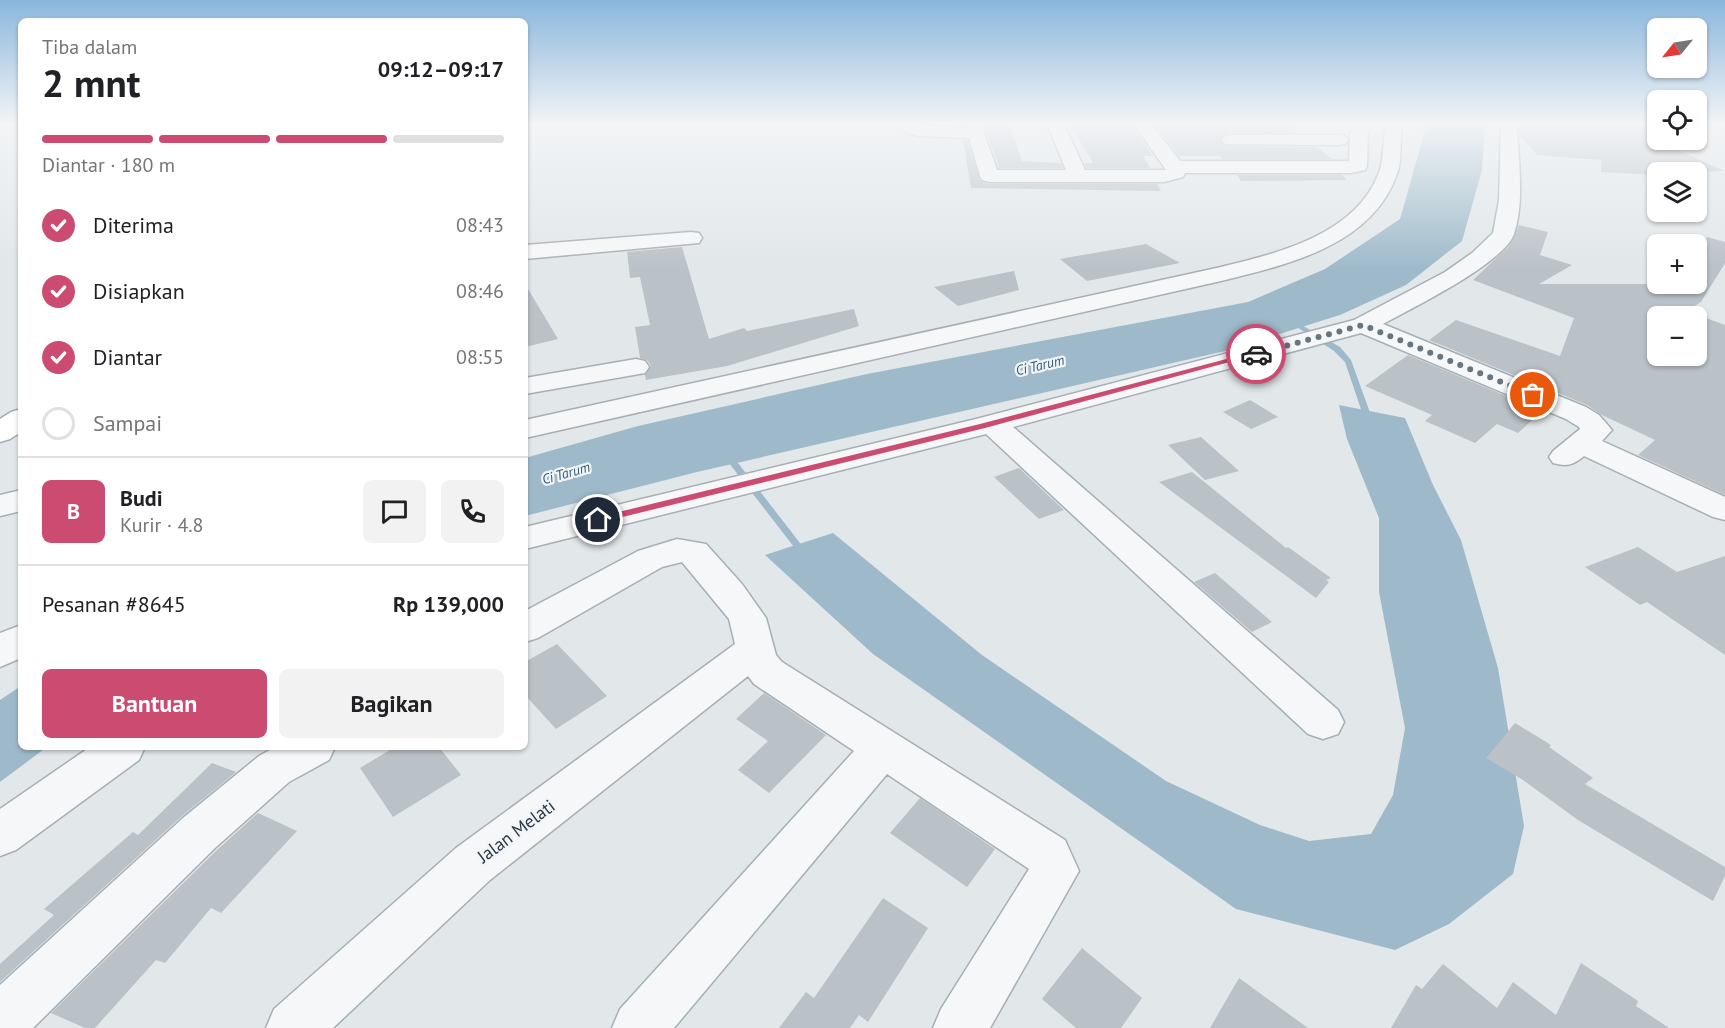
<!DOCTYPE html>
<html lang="id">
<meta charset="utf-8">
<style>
body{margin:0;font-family:"PT Sans",sans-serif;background:#f2f2f2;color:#202124;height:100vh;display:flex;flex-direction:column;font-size:22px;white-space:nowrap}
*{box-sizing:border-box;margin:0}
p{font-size:20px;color:#757577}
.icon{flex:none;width:33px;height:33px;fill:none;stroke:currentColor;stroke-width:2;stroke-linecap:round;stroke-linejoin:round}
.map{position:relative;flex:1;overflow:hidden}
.panel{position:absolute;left:18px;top:18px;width:510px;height:732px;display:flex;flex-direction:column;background:#fff;border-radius:9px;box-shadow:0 2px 4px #0004}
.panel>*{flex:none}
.needle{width:39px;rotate:240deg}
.buttons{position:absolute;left:1647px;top:18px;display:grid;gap:12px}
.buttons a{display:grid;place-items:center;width:60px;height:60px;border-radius:9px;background:#fff;box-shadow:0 2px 4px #0004;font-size:30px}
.pin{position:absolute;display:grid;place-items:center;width:51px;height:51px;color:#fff;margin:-26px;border:3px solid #fff;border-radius:50%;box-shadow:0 2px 6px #0007}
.courier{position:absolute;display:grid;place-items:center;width:60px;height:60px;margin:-30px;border:4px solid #cc4b71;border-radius:50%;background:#fff;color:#222;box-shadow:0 2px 8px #0007}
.overview em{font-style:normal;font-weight:700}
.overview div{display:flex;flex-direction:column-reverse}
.overview{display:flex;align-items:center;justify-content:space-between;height:102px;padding:0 24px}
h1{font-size:39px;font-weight:700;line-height:45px}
.bar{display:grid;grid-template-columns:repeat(4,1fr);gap:9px 6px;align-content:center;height:72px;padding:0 24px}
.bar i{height:8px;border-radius:4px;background:#e0e0e0}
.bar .on{background:#cc4b71}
.bar p{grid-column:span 4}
.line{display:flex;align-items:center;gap:15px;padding:0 24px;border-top:2px solid #e0e0e0}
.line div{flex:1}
.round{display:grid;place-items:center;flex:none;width:63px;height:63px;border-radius:9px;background:#f2f2f2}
ol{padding:0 24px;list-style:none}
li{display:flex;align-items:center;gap:18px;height:66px}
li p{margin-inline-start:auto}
li .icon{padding:6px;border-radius:50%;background:#cc4b71;color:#fff;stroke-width:4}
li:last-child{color:#757577}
li i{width:33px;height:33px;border:3px solid #e0e0e0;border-radius:50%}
.primary-button{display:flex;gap:12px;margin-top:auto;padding:12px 24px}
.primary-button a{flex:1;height:69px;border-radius:9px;background:#cc4b71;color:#fff;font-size:24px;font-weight:700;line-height:69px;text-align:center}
.primary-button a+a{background:#f2f2f2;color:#202124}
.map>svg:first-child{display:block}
</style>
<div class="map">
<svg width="1725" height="1028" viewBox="0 0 1725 1028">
<rect width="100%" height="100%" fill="#e2e7ea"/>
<path fill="#9ebaca" d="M1427,124h58l-3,46 -20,71 -56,44 -66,30 -115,36 -528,121 -172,44v-58l113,-32 229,-52 381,-72 77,-33 75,-50z
M1339,405l66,13 28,67 28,55 37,128 26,158 -11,48 -64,50 -54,26 -159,-41 -363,-255 -108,-99 68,-22 149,122 184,126 94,44 49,16 62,-7 22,-39 12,-67 -26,-136v-74l-32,-79z
M21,686v61h26l-47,35v-82z"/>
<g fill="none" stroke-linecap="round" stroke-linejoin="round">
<path fill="#9ebaca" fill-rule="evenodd" d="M1291,319l49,28 11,13 22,61 -1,2h-6l-1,-2 -20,-59 -11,-11 -45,-29v-2z
M728,453l3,1 76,98 2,2 -2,2h-6l-76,-98 -1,-2z"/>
</g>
<path fill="#bac1c7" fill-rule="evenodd" d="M984,124h25l13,37 39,2 2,5h-64z
M1070,124h62l21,32h-10l7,12h-64l-2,-5h9z
M1154,124h135l10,9h-68l-8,2 -3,5 5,6 92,1 15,12h-110l-2,-3h-41z
M1519,124h118l21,8v8h22l10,3 -20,3 54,25 -27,1 6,3h-7v-3h-38v3l-57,-3v-12l-64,-5 -17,-19z
M963,140h4l13,41 8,3h169l4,7 -190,-3z
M1237,175h105l5,5 -106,1z
M1519,225l29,7 -8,23 32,10 -33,19h157v-29l11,-18 18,5v21l-24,39 -14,9 38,14v170l-87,-40 17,-15 -53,-25 -15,-10 -158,-65 27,-20 104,36 14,-38 -101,-38 35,-33zM1658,316h38v40h-38z
M1146,244l34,19 -93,18 -27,-22z
M682,247l27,92 35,-11 3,3 107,-22 5,17 -132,40 -81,14 -1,-5 6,-9 -4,-6 -7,-2 -5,-31 15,-2 -10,-48 -10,1 -3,-26z
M1014,271l5,19 -61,16 -24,-19z
M525,284l33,55 -33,8z
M1408,355l134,56 -24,22 -21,-9 -22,19 -50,-22 7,-6 -67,-29z
M1250,400l28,17 -27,12 -28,-17z
M1201,437l38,34 -34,9 -37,-35z
M1019,468l45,42 -25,9 -45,-42z
M1192,472l94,76 2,-1 43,31 -5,2 3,2 -13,16 -157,-116z
M1638,547l39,25 48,-16v99l-78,-53 -7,3 -55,-38z
M1215,573l57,49 -20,10 -58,-50z
M557,644l50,52 -51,33 -31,-34v-33z
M764,693l62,42 -57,58 -31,-23 30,-29 -32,-22z
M1515,723l36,22 -2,2 44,31 -8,6 140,83v9l-12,25 -135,-81 -55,-40 -37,-22z
M395,747h44l22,28 -68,42 -33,-49z
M212,763l24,9 -54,44 -182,166v-18l54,-49 -10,-6 89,-77 5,3z
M920,798l75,51 -28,38 -77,-54z
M258,813l39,18 -76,82 -10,-5 -46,55 -9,-3 -61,68h-10l-34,-15 166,-163z
M883,898l45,30 -60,94 -9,-7 -9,13h-71l27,-36 8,6z
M1082,948l60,50 -21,30h-45l-34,-29z
M1581,963l57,38 -2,5 33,22h-278l25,-43 6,4 21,-25 54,44 16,-26 43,33z
M1239,978l69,50h-98z"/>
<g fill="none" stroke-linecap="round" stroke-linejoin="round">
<g stroke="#a7afb4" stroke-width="3">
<path id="minor" d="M902,124l64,4 -1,-4h16l16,46h69l-19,-46h17l21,46h81l-32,-46h17l29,37h169l1,-28 4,-9h17l-3,9 -1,33 -2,4 -13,3h-167l-2,4 -19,5h-175l-7,-2 -2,-4 -11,-38 -49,-2 -14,-3z
M1386,124h16c-3,17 1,35 -5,50 -25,72 -111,91 -176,107l-696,157v-18l696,-153c57,-14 133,-32 157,-92 7,-16 4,-34 8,-51z
M1501,124h16c1,35 8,77 -3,110 -11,30 -102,74 -131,90l203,83 13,8 13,15 -10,11 123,56v23l-12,-3 -129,-61c-11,9 -17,11 -31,7l-4,-6 4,-6 27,-22 -1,-2 -13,-8 -205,-86 -348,94 325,283 6,12 -6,12 -15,5 -15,-5 -322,-300 -461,115v-22l451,-108 378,-99 91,-48 27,-19 21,-20 6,-33z
M1231,135h108l6,1 3,4 -3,4 -6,1 -114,-1 -3,-4 3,-4z
M691,232l8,1 3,5 -3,5 -174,16v-14z
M636,359l9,2 4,6 -4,6 -120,21v-16z
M21,490v21l-21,5v-21z
M677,539l29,5 36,40 24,34 10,37 6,7 283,178 14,31 -89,157h-57l8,-19 88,-140 -142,-95 -213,254h-62l8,-19 234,-258 -100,-67 -6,-8 -258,204 -157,148h-67l8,-19 182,-161 279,-204 -6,-25 -47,-57 -20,5 -124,71 -13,4v-31l113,-60z
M21,625v33l-21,9v-34z
M90,747h55l-6,13 -123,90 -16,6v-47z
M275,747h60l-6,13 -40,22 -74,66 -182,180h-33v-43l183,-167 76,-62z"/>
</g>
<g stroke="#a2adb6" stroke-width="3">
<path id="primary" d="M21,409v23l-11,7 -10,3v-23l11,-7z"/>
</g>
<use href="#minor" fill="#f5f7f9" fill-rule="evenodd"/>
<use href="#primary" fill="#fff" fill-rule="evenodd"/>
</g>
<linearGradient id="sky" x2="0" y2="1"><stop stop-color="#8ab6dc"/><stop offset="0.46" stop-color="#f2f4f6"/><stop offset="1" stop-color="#f2f4f6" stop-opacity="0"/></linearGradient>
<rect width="1725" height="268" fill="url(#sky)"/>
<path fill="#cc4b71" d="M1253,352l6,2 -274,74 -387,95 -5,-3 5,-3 382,-93z"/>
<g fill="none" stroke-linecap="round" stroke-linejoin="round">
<path stroke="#6b757d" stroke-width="6" stroke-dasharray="0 10.8" d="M1256,354l107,-29 170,70"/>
</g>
<g text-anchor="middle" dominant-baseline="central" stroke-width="4.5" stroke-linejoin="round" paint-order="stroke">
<g font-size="14" font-style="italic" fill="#355c76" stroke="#f2f5f8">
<text transform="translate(1040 365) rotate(-13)">Ci Tarum</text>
<text transform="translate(566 473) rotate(-16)">Ci Tarum</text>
</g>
<g font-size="18" fill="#2b3742" stroke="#f2f5f8">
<text transform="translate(516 831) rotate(-37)">Jalan Melati</text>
</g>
</g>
</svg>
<div class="buttons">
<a><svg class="needle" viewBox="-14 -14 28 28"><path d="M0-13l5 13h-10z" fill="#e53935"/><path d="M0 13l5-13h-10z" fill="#757577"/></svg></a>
<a><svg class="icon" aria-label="locate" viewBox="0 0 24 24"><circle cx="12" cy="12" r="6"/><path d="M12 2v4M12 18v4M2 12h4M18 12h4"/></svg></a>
<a><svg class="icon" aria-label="layers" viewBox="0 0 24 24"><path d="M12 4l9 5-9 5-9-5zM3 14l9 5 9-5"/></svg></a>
<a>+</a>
<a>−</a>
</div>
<div class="pin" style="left:1533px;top:395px;background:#ea580c"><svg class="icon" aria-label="bag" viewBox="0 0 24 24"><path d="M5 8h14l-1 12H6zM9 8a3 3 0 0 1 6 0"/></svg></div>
<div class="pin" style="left:598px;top:520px;background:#1f2937"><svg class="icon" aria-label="home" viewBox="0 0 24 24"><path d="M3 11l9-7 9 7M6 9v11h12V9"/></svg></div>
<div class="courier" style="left:1256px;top:354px"><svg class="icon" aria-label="car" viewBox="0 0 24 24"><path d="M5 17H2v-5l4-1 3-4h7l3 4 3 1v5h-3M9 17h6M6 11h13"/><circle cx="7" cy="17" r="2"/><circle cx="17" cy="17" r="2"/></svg></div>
<section class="panel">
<div class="overview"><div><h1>2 mnt</h1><p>Tiba dalam</p></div><em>09:12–09:17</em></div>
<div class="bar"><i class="on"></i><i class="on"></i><i class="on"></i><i></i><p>Diantar · 180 m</p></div>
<ol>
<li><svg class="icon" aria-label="check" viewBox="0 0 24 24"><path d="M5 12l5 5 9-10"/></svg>Diterima<p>08:43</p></li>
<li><svg class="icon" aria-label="check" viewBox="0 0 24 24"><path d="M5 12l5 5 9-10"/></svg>Disiapkan<p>08:46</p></li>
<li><svg class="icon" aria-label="check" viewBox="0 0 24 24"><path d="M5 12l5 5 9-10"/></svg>Diantar<p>08:55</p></li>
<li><i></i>Sampai</li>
</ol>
<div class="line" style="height:108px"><b class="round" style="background:#cc4b71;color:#fff">B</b><div><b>Budi</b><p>Kurir · 4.8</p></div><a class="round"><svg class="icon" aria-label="chat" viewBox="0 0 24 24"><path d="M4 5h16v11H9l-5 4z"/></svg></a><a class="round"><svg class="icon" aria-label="phone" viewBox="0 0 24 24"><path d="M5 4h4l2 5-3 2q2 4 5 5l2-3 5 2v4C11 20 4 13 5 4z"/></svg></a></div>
<div class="line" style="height:78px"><div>Pesanan #8645</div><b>Rp 139,000</b></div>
<div class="primary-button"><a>Bantuan</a><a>Bagikan</a></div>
</section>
</div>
